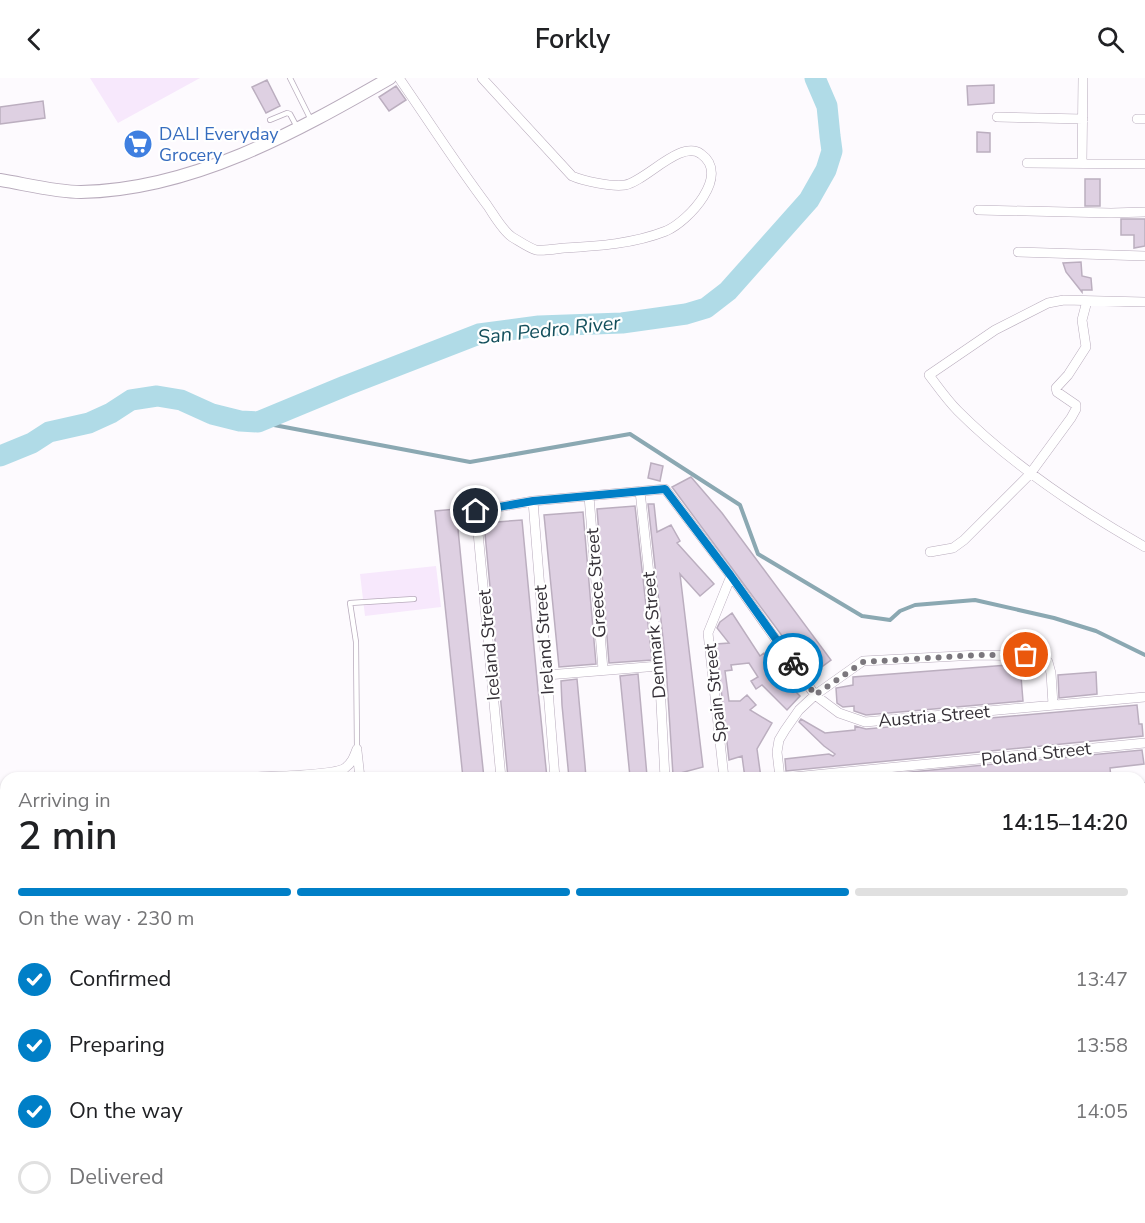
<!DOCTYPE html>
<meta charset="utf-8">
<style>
body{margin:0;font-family:"Nunito Sans",sans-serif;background:#f6f6f6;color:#202124;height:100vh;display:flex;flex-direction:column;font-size:22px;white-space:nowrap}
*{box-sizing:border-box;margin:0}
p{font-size:20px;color:#757577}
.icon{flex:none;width:33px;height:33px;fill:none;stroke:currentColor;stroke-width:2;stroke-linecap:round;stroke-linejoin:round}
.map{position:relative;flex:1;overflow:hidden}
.sheet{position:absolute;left:0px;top:694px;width:1146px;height:452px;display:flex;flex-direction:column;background:#fff;border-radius:18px 18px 0 0;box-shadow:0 2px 4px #0004}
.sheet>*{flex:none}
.pin{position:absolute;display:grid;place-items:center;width:51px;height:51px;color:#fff;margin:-26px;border:3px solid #fff;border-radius:50%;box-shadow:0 2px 6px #0007}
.courier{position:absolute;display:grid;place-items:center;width:60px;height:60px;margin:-30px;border:4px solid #007fc7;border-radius:50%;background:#fff;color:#222;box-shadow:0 2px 8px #0007}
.overview em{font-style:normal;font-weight:600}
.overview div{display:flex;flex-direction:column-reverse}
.overview{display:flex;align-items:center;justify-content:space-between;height:102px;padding:0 18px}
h1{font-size:39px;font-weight:600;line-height:45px}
.bar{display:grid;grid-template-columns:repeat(4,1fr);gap:9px 6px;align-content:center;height:72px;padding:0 18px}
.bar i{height:8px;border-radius:4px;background:#e0e0e0}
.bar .current{background:#007fc7}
.bar p{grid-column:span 4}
ol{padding:0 18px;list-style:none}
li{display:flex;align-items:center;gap:18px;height:66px}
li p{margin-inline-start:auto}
li .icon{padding:6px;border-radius:50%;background:#007fc7;color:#fff;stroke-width:4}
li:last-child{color:#757577}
li i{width:33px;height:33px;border:3px solid #e0e0e0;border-radius:50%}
header{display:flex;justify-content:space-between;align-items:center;height:78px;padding:0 18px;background:#fff;font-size:27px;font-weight:600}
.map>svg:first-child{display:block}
</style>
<header><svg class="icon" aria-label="back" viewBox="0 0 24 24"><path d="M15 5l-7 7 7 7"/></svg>Forkly<svg class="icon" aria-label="search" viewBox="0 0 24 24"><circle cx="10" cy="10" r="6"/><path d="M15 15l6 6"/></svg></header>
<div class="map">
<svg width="1145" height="1145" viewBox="0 0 1145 1145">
<rect width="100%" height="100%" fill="#fdfafe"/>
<path fill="#f7e8fc" d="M90,0h110l-82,45z
M436,488l5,41 -76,9 -5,-42z"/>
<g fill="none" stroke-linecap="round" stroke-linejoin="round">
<path stroke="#8ba8b2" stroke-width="4" d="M258,344l212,40 160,-28 110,71 18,49 104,62 28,4 10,-9 15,-6 60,-5 79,18 42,13 49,24"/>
<path stroke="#b0dbe7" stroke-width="21" d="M0,378l32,-13 17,-11 40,-9 22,-10 20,-13 26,-4 24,4 31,14 28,7 18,1 87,-36 134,-52 60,-8 83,-3 64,-9 20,-6 22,-17 81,-91 17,-30 6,-19 -2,-15 -3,-30 -12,-28"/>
</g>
<path fill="#ded0e2" stroke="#bbaebf" stroke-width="1.5" d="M267,2l13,26 -14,7 -14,-26z
M994,7v18l-26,2 -1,-19z
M396,8l10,14 -17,11 -10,-14z
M43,23l2,17 -45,6v-17z
M977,54l13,1v19h-13z
M1085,101h15v27h-15z
M1121,141h24v27l-11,2v-13h-13z
M1081,184l1,14 9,2 1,12h-10v2l-16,-20 -3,-9z
M651,385l12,3 -3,15 -12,-3z
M691,399l31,36 109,147 -20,15 -139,-188z
M648,426h6l3,28 14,-7 9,16 -3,2 37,41 -14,12 -20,-22 23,193 -30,8 -7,-110z
M635,428l17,154 -43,3 -12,-154z
M456,431l7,71 21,198h-21l-16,-154 -12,-113z
M583,434l13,152 -37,3 -15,-152z
M522,442l16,170 9,88h-39l-24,-255z
M732,535l28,43 4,-3 9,14 3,-2 7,10 -2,2 19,19 -13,14 -25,-25 -6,4 -5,-8 7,-4 -9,-14 -18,2 1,5 -7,1 4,30h11l7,-6 9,10 -6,5 22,13 -15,26 4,29h-16l-3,-22 -13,4 -13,-116 13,-1 -12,-15 3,-6z
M1020,586l3,37 -157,14 -12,-4v-5l-11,1 -6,-4 -1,-15 17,-3v-8z
M1096,594l1,22 -38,4 -1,-23z
M638,596l9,102 -17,1 -10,-101z
M577,601l8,86 1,13h-17l-7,-73 -1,-24z
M1137,627l2,19h3l1,12 -357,35 -1,-12 44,-5 4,2 2,-2 -11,-8 -25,-24 2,-3 24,14 30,-3v-4l11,3z
M1142,672l2,14 -34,4 1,10h-263z"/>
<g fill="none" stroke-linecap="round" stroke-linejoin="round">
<g stroke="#b8abbc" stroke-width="6">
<path id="service" d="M290,0l21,42
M270,42l17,-7 3,1 7,13
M357,671l-1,-107 -6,-39 64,-4"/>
</g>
<g stroke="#b8abbc" stroke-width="10">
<path id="minor" d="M399,0c29,42 57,86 88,127 7,10 15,25 25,32 7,4 17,11 24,13 8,1 19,-1 28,-2 34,-2 69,-4 102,-17 23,-10 65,-56 35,-77 -20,-15 -55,27 -76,31 -13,2 -42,-4 -53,-9l-90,-98
M997,39l86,2
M1137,41h8
M1027,85l118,1
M1082,85l1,-85
M978,132l133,3 34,-1
M1018,174l127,4
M1145,224l-81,-2 -16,3 -53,27 -66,45c9,12 18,25 29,36 55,55 120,98 187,136
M640,413l19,175 6,112
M589,418l14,174
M533,423l22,277
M930,474l23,-4 11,-8 66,-66 41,-56 5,-9v-4l-19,-13 -1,-4 12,-13 18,-28 -4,-27 5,-19
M547,597l112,-9
M357,673l3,27
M233,700c21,-2 99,-1 112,-10 7,-5 9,-11 12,-19
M501,700l-25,-267 57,-10 132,-12 66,87 84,119 24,18 26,9 280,-25
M724,700l-16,-145 23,-57
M780,700l-3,-26 2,-12 6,-10 14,-20 16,-15 48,-34 115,-6 61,1 9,6 3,11 2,32
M783,700l362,-35
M1140,709h5
M0,734l6,-7
M1140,757h5
M0,764l6,65
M1140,801l5,-1
M1140,850h5
M1140,1065l5,-2
M56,1140l3,5
M828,1140l1,5
M895,1145l15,-5"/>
</g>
<g stroke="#b8abbc" stroke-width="14">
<path id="tertiary" d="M0,102c25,4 56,12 81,12 111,-2 215,-60 309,-114
M1140,932l5,-3
M79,1145l7,-5"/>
</g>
<use href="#service" stroke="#fff" stroke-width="4.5"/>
<use href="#minor" stroke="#fff" stroke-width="9"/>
<use href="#tertiary" stroke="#fff" stroke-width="12"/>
</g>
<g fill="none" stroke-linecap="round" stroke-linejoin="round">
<path stroke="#7b777d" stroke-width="6" stroke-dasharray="0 10.8" d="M793,585l22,32 48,-33 115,-7h48"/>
<path stroke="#007fc7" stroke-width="8" d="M476,433l57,-10 132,-12 66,87 62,87"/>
</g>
<defs>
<g id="supermarket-disc" transform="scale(1.5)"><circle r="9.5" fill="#3f7fe0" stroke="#fff"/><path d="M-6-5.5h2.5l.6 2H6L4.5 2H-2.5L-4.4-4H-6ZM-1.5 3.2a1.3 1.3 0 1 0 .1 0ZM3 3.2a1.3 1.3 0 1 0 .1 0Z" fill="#fff"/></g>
</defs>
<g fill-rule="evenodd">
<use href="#supermarket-disc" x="138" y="66"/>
</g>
<g text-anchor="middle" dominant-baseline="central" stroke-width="4.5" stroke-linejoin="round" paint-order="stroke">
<g font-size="18" fill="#366cbe" stroke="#fff" text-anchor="start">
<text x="159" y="56">DALI Everyday<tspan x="159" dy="21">Grocery</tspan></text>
</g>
<g font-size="18" fill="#353037" stroke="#fff">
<text transform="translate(596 505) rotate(-94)">Greece Street</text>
<text transform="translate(654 557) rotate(-95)">Denmark Street</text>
<text transform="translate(544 562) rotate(-94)">Ireland Street</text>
<text transform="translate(489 567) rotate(-95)">Iceland Street</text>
<text transform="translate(715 615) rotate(-96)">Spain Street</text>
<text transform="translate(934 638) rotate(-5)">Austria Street</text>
<text transform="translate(1036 676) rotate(-6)">Poland Street</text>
</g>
<g font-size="20" font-style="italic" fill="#134f5c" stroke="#fff">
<text transform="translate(549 252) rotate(-6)">San Pedro River</text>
</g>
</g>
</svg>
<div class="pin" style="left:1026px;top:577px;background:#ea580c"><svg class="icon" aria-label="bag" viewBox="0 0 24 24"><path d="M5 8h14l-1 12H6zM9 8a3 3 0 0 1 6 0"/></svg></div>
<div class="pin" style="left:476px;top:433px;background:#1f2937"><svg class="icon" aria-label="home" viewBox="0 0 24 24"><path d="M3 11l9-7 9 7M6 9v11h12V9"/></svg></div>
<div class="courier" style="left:793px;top:585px"><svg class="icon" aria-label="bike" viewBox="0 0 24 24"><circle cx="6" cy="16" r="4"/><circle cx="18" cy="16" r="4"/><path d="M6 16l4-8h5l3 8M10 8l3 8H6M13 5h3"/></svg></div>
<section class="sheet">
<div class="overview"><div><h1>2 min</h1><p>Arriving in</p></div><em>14:15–14:20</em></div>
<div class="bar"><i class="current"></i><i class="current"></i><i class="current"></i><i></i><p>On the way · 230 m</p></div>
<ol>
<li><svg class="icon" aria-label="check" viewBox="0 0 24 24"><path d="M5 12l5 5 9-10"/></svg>Confirmed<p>13:47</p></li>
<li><svg class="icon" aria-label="check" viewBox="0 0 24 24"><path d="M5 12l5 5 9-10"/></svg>Preparing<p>13:58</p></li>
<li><svg class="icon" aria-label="check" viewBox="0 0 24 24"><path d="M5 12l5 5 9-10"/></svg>On the way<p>14:05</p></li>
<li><i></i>Delivered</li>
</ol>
</section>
</div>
